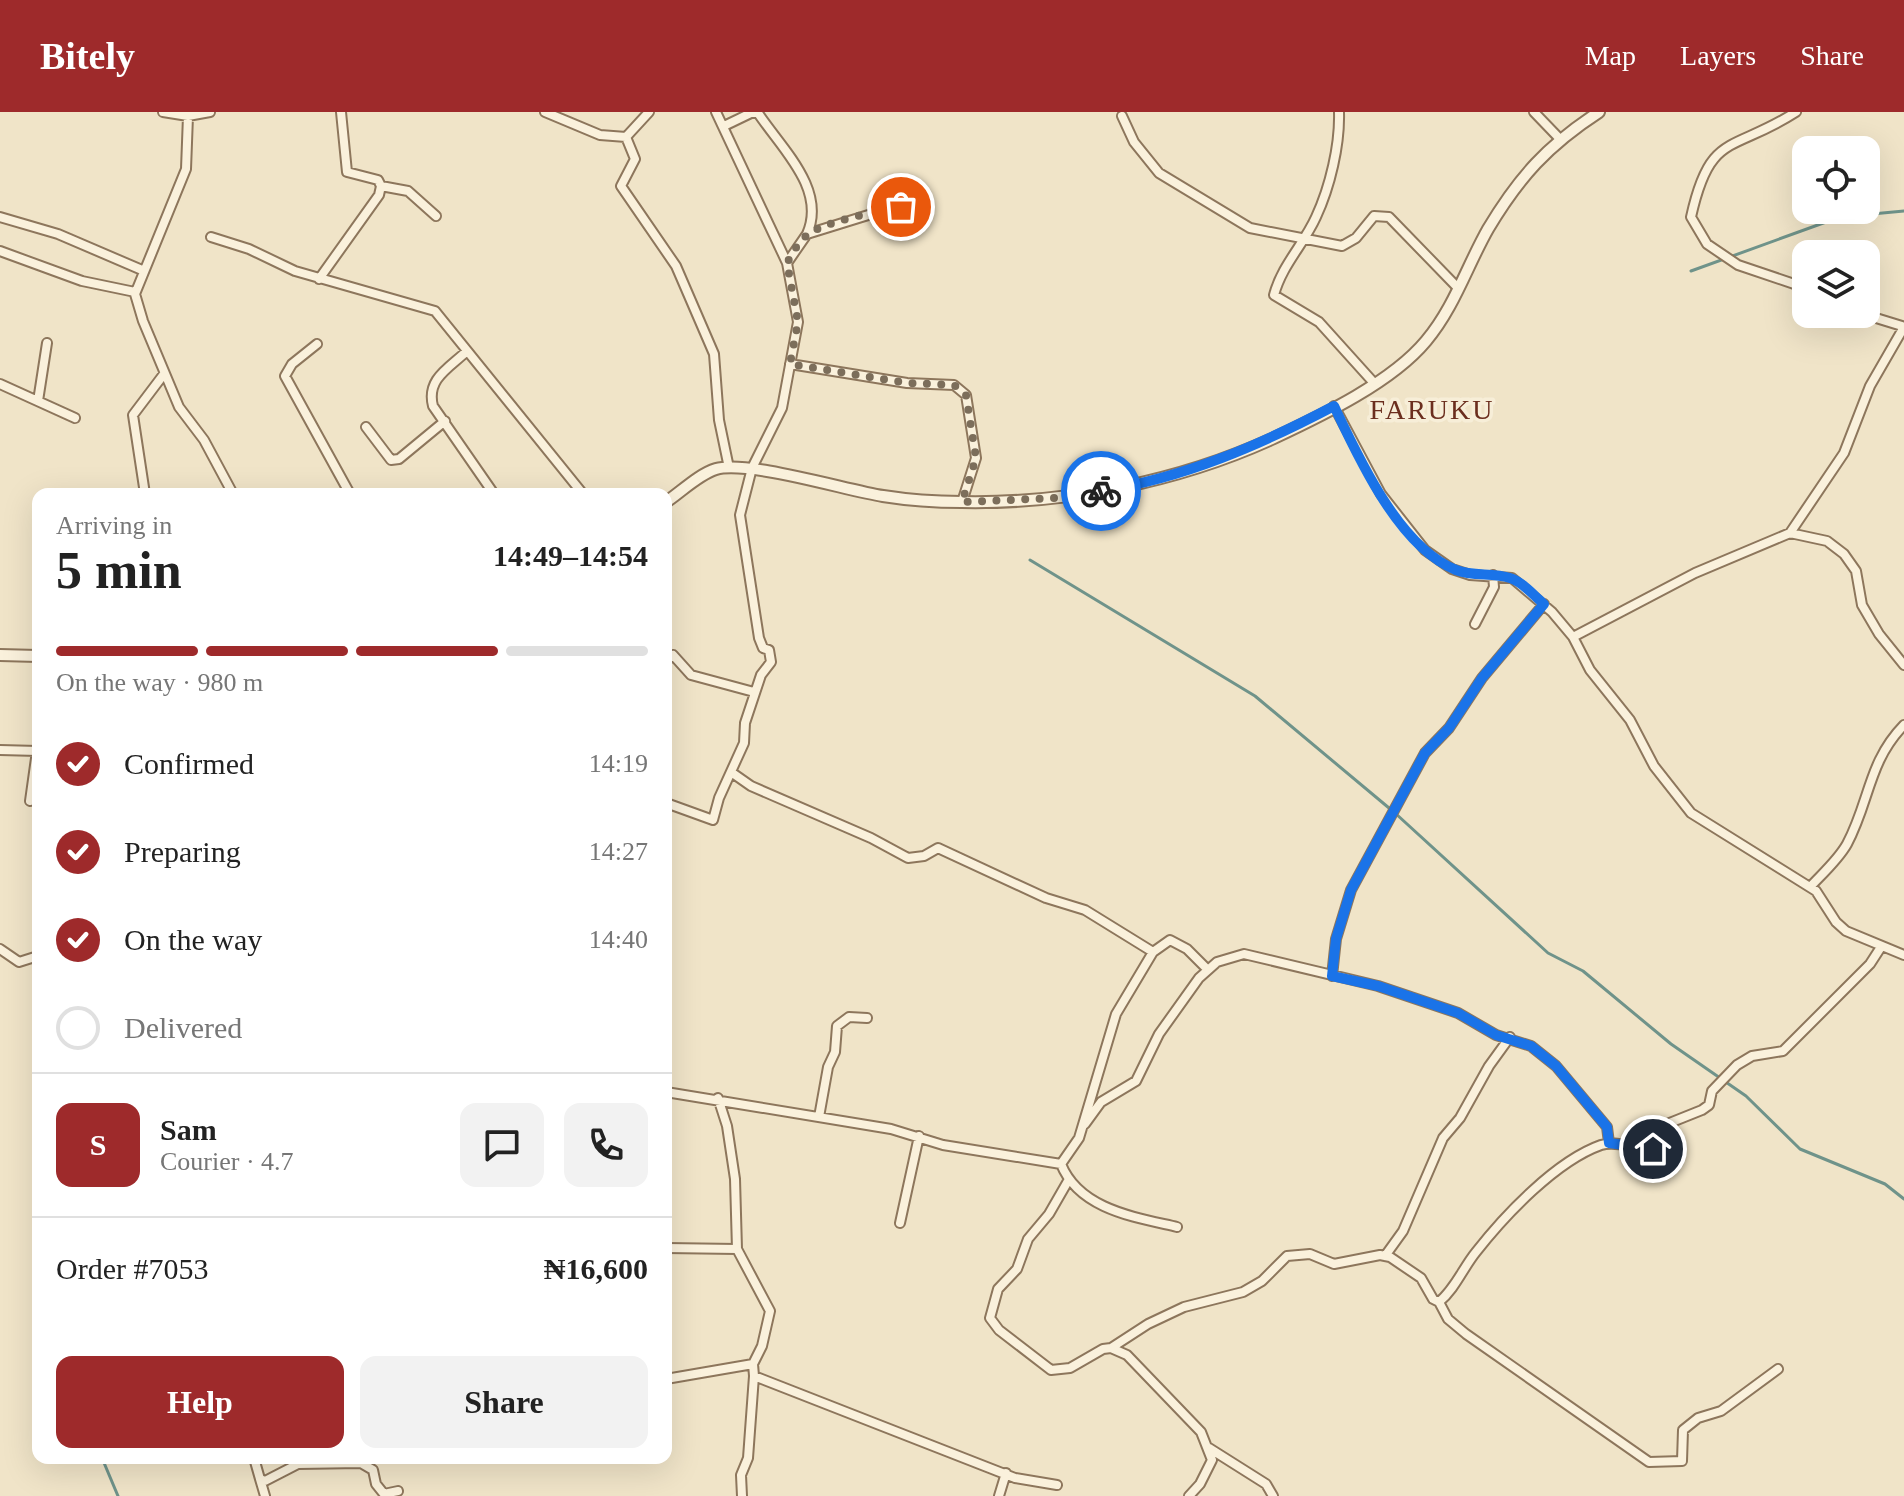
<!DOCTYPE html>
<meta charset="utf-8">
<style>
body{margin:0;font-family:Georgia,serif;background:#f2f2f2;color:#222;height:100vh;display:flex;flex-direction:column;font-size:30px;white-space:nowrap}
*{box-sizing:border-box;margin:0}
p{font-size:26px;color:#767676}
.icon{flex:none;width:44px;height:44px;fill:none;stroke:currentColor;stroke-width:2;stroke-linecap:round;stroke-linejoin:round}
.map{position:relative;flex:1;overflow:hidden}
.sheet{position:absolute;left:32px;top:376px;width:640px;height:976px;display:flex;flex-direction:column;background:#fff;border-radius:16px;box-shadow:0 8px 32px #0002}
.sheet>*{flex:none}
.tools{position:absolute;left:1792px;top:24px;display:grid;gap:16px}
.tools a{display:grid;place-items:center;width:88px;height:88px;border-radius:16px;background:#fff;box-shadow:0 8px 32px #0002;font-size:40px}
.pin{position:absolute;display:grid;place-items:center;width:68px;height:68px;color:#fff;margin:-34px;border:4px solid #fff;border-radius:50%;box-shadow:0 2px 8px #0007}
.courier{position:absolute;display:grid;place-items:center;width:80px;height:80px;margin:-40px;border:6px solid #1a73e8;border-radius:50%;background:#fff;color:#222;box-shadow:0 2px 10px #0007}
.headline em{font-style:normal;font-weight:800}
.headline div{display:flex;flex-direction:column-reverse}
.headline{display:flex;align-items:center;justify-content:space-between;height:136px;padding:0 24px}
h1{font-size:52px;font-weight:800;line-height:60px}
.bar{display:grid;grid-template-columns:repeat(4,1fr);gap:12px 8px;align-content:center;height:96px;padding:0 24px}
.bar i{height:10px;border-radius:6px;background:#e0e0e0}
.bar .active{background:#9e2a2b}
.bar p{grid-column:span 4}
.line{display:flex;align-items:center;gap:20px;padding:0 24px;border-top:2px solid #e0e0e0}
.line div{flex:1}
.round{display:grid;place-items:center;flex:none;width:84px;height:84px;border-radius:16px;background:#f2f2f2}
ol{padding:0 24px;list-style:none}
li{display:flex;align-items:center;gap:24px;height:88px}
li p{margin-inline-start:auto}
li .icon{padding:8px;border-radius:50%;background:#9e2a2b;color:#fff;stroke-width:4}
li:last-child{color:#767676}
li i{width:44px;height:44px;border:4px solid #e0e0e0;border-radius:50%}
.action{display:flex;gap:16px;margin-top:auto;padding:16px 24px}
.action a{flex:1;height:92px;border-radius:16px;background:#9e2a2b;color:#fff;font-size:32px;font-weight:800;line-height:92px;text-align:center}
.action a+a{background:#f2f2f2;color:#222}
header{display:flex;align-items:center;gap:48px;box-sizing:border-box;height:112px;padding:0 40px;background:#9e2a2b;color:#fff}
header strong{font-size:38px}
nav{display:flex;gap:44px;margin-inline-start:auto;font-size:28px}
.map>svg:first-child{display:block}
</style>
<header>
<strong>Bitely</strong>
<nav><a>Map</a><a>Layers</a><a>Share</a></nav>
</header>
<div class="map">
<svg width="1904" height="1384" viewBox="0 0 1904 1384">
<rect width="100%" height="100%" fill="#f0e4c8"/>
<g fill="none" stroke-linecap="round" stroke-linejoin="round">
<path stroke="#6f938a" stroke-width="3" d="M1691,159l149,-54 64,-6
M1030,448l225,136 140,117 153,140 35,18 88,73 75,52 54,53 85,35 19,15
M102,1346l16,38"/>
<g stroke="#8d765c" stroke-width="12">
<path id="minor" d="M163,0l25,4 22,-4
M545,0l55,23 26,2 23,-25
M1339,0c1,33 -9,75 -23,105 -12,27 -34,48 -42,78l45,27 55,61
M1534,0l25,26
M1796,0c-64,41 -86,19 -105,105l16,27 31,21 68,23
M188,4l-2,53 -51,125 8,27 36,86 25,33 29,54
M1122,4l12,26 25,31 91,55 92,18 14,-8 18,-22 15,1 69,71
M724,14l27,-13h7c23,35 69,76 49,121
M626,25l9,22 -14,27 55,80 38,88 5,66 10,48
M381,74l27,5 28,25
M0,105l58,17 84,36
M211,125l38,12 46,22 140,40 148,183
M0,139l82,30 53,11
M787,151l20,-29 71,-22 39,-8
M319,167l60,-84 2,-9 -3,-6 -31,-8 -6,-60
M1863,202l39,12
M317,232l-25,20 -7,12 65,118
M467,239c-18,17 -41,28 -34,55l61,88
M790,252l117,19 47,2 12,10 10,63 -14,44
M0,272l75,34
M38,289l9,-58
M1334,294l47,88 44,56 27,19 18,6 42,3 40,34 21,25 17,33 40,50 24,46 37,47 125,78 20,31 10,9 58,24
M366,315l25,33 8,-1 46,-38
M145,382l-12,-79 31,-41
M1790,421l54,-80 26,-67 34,-59
M1475,512l19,-37 -1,-12
M1573,525l122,-64 95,-40 37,8 17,13 12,17 6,34 17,29 25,31
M666,548l7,-5 18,20 63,17
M0,638l38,1
M731,660l20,14 120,52 37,20 16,-2 14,-8 108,50 39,12 68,42
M30,689l7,-50
M666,691l47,17 6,-22 25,-55 1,-20 16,-48 10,-13 -2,-12 -6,-2 -4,-10 -19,-123 12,-47 30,-60 16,-86 -11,-59 -71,-151
M1810,775c12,-13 28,-27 37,-43 23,-43 21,-82 57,-119
M0,837l19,13 19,-6
M1332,864l4,-37 15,-49 74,-137 24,-25 33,-50 62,-74
M666,980l225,37 52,16 118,19 18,-26 37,-124 37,-62 17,-12 17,9 21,21
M819,1005l9,-50 7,-15 2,-26 12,-9 18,1
M1085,1012l16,-22 35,-21 23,-47 40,-56 18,-16 27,-8 134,32 80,27 38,22 35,11 25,20 51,61 2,16
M1061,1052c18,45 73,53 116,63
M1068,1069l-19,33 -21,25 -11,30 -19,20 -8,29 9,12 52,40 19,-2 33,-19 8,-1 16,7 74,77 11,28 -12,24 -11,12
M900,1111l19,-87
M666,1136l71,1
M1385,1144l18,-25 40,-93 17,-20 29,-52 21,-29
M1439,1190l9,17 18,15 183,128 33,-1 1,-31 15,-12 23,-7 57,-42
M1111,1236l37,-24 36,-17 59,-15 19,-11 25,-25 23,-2 24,10 46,-9 10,2 31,21 12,21 6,3c16,-13 24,-34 37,-50 29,-37 80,-91 125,-107 18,-6 41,8 60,0l-4,-17 45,-18 7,-5 3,-14 25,-26 15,-9 31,-5 87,-87 11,-17
M753,1252l1,12 261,102 42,7
M666,1267l87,-15 9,-18 8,-35 -33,-62 -2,-70 -8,-53 -9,-28
M1209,1336l57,36 7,12
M254,1346l6,21 5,2 33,-17 63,-1 12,7 3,14 8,10 14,-3
M260,1367l5,17
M742,1384l-1,-21 7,-17 6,-82
M999,1384l7,-23"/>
</g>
<g stroke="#8d765c" stroke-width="14">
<path id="tertiary" d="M666,390c15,-10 33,-28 50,-33 31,-9 130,21 167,27 25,4 53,6 79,6 105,2 216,-20 312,-64 49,-23 118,-56 152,-97 28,-33 41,-75 62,-112 31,-52 60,-84 111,-117
M0,543l38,1"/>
</g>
<use href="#minor" stroke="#faf1dc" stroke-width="8"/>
<use href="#tertiary" stroke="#faf1dc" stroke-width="10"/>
</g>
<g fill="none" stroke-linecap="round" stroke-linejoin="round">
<path stroke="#7c6e5b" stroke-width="8" stroke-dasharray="0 14.4" d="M901,95c-24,5 -79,14 -96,30 -8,7 -13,17 -18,26l11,59 -8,42 117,19 47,2 12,10 10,63 -14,44 94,-4 45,-7"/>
<path stroke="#1a73e8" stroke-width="10" d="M1101,379c83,-13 159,-46 233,-85 25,53 65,141 122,164 18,7 36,2 54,8 13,4 23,17 34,26l-62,74 -33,50 -24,25 -74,137 -15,49 -4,37 46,10 80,27 38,22 35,11 25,20 51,61 2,16 44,6"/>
</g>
<g text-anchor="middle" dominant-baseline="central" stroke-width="7" stroke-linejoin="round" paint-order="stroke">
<g font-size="28" letter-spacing="2" fill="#6b2e1e" stroke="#f7eed8">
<text x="1432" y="297">FARUKU</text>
</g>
</g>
</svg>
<div class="tools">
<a><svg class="icon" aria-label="locate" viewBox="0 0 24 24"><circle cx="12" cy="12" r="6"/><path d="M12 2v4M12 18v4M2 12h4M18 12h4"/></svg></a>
<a><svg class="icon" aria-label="layers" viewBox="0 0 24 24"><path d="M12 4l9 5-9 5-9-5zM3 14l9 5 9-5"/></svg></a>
</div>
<div class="pin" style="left:901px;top:95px;background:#ea580c"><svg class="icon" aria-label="bag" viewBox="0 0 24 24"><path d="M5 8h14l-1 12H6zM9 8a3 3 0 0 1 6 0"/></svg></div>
<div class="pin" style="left:1653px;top:1037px;background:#1f2937"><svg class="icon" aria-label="home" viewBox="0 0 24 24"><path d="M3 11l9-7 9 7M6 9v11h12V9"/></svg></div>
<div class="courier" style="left:1101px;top:379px"><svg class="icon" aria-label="bike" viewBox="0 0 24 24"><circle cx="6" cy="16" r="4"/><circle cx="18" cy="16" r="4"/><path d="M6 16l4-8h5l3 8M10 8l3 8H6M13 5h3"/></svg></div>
<section class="sheet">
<div class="headline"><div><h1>5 min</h1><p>Arriving in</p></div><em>14:49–14:54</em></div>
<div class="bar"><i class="active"></i><i class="active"></i><i class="active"></i><i></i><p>On the way · 980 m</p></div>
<ol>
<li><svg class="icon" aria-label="check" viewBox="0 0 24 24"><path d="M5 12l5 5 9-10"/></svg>Confirmed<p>14:19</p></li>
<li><svg class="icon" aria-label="check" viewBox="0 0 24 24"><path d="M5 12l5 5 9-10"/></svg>Preparing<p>14:27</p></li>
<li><svg class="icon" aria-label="check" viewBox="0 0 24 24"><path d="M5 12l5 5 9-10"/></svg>On the way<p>14:40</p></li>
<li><i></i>Delivered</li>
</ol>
<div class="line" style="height:144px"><b class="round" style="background:#9e2a2b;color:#fff">S</b><div><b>Sam</b><p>Courier · 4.7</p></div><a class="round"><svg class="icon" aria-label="chat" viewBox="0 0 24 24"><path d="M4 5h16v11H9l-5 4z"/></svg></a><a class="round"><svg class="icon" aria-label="phone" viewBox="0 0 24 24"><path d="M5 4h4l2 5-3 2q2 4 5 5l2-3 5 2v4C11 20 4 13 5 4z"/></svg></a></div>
<div class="line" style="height:104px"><div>Order #7053</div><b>₦16,600</b></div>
<div class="action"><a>Help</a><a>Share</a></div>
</section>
</div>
